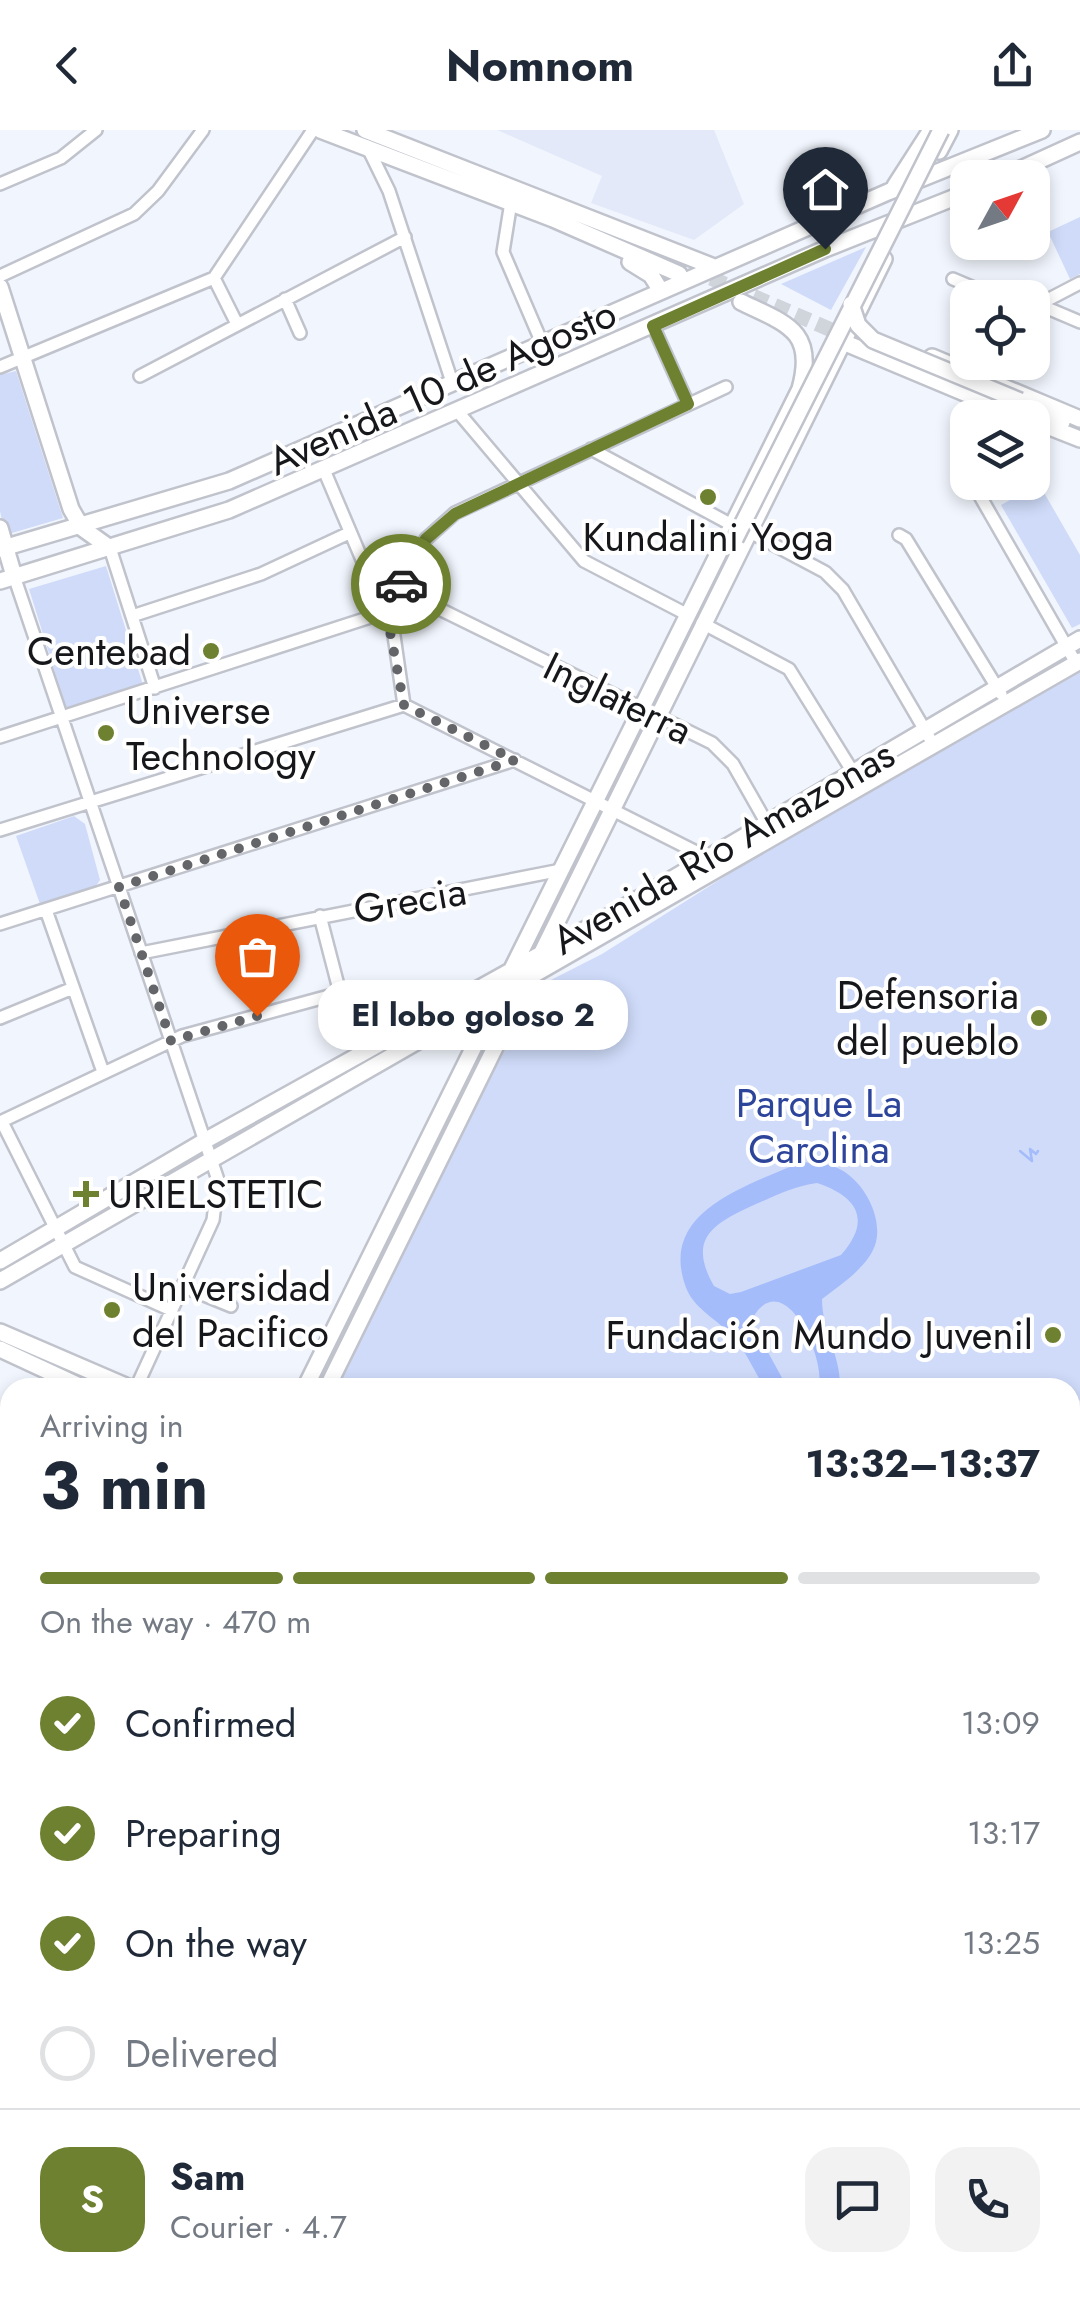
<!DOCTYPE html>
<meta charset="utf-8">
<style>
body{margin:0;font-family:Jost,sans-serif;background:#f2f2f3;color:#1f2937;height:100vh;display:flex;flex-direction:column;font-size:38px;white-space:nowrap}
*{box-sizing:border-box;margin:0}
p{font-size:32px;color:#747a83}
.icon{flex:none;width:55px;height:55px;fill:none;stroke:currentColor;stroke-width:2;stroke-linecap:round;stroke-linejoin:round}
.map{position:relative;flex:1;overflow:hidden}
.side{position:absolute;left:0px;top:1248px;width:1080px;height:932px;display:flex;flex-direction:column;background:#fff;border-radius:30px 30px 0 0;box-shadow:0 5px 15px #0003}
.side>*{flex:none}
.needle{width:65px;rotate:50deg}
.fabs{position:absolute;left:950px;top:30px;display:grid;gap:20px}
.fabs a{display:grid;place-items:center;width:100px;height:100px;border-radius:20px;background:#fff;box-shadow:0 5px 15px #0003;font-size:50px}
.pin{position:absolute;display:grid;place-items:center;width:85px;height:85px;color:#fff;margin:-102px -42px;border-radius:50% 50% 50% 0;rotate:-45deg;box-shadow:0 0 10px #0007}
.pin .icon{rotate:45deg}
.courier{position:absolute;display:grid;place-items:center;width:100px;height:100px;margin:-50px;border:8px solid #6e8131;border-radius:50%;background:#fff;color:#222;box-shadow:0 2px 12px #0007}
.bubble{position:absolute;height:70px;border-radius:30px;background:#fff;box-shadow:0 5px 15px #0003;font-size:32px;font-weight:700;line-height:70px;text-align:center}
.overview em{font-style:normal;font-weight:700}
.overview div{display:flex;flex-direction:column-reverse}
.overview{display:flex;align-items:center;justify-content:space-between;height:170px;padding:0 40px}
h1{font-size:65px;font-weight:700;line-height:75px}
.bar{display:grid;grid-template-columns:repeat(4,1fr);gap:15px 10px;align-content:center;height:120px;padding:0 40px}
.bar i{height:12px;border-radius:8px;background:#e0e1e3}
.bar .active{background:#6e8131}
.bar p{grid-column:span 4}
.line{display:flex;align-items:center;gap:25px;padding:0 40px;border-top:2px solid #e0e1e3}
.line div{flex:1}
.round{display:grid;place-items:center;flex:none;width:105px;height:105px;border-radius:30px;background:#f2f2f3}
ol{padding:0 40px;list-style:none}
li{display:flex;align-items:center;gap:30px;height:110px}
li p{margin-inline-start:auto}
li .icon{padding:10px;border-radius:50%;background:#6e8131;color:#fff;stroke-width:4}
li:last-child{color:#747a83}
li i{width:55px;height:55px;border:5px solid #e0e1e3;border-radius:50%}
header{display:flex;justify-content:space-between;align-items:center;height:130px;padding:0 40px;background:#fff;font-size:45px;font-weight:700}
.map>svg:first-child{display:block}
</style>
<header><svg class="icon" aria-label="back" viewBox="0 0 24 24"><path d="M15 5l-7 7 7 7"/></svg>Nomnom<svg class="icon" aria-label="share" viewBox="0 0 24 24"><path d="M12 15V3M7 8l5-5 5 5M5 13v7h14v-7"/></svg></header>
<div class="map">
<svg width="1080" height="2179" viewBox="0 0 1080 2179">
<rect width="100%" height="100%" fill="#f1f5fd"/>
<path fill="#e3e9f9" d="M497,0h217l30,74 -50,36 -103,-37 11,-27z
M561,2170h166l2,9h-166z"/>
<path fill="#cfdbf9" d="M1080,87v57l-10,5 -22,-47z
M866,117l-35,63 -50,-26z
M16,241l47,147 -58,17 -5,-24v-136z
M1039,354l41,71v69l-8,4 -71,-123z
M106,436l37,119 -77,23 -37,-119z
M1080,542v728l-10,6v-18h-732l124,-260 79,-143 61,-31 176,-111z
M74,686l11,8 15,56 -5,7 -55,17 -24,-68z
M1080,2115v64h-80l-11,-9h81v-53z"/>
<path fill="#a5bcfb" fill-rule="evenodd" d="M801,1032c10,1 22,1 31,4 28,8 51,48 44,76 -6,24 -36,43 -54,57 0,32 19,57 18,88h-21c7,-31 -37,-126 -68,-66l36,66h-23c-9,-15 -17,-33 -28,-47 -14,-18 -40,-29 -49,-50 -32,-79 61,-104 114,-128zM817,1053c39,13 56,36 24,72l-100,37 -11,2 -16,-8c-28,-49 1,-63 42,-82 21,-9 38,-18 61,-21z"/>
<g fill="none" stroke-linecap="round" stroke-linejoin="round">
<path stroke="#a5bcfb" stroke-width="2.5" d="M1020,1021l12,10 -2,-12 6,5 2,-3"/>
<path stroke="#d0d4db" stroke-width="15" stroke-dasharray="15 8" stroke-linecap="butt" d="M690,139l160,69"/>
<g stroke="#c0c3cc" stroke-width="16">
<path id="minor" d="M367,16l22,45 63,191
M0,54l61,-26 35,-28
M511,72l-8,50 39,91
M0,146l134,-62 24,-23 45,-61
M214,148l23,46
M953,149l45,19
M285,169l15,34
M1040,175l40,17
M1032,178l48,-25
M653,196l35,78
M0,237l214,-89 99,-148
M140,246l265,-139
M987,248l6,-16
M459,283l125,148 104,54
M972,288l7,-18
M968,299l-6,31 6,14
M591,319l141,76
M324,340l56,132
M972,352l104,181
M748,401l77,41 18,18 90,154
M899,405l7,4 95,155
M110,418l45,140
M14,446l204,604 -5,40 -77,168
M400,456l26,-47 29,-26 271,-126
M380 471a15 15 0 1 1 30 0a15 15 0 1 1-30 0Z
M409,464l303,149 21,21 33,58
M391,485l13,90
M132,486l129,-42 88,-41
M702,493l87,46 67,108
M0,607l386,-125
M0,700l404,-125 302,152
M46,780l57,162
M320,786l20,77 31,56
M0,794l515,-164
M141,823l420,-83
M0,888l73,-30
M0,992l182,-86 158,-43
M2,992l73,145 96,43
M182,1156l49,20
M1070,1330l10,19
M0,1368l10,-12
M0,1522l10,5
M1070,1531l10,-30
M0,1694l10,-21
M1075,2022l5,-4
M346,2170v9
M433,2170l1,3
M558,2170l2,9
M363,2179v-9"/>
</g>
<g stroke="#c0c3cc" stroke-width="20">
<path id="major" d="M320,0l233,89 126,55
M365,0l349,137
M939,21l11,-21
M1001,48l79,-36
M895,56l36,-56
M630,132l21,13 10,16
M0,157l71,222 11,19 28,20
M843,212l172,72
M932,227l148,62
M1004,270l58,22
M1047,296l33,13
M0,398l14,48
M0,419l229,-68 659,-289 154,-62
M0,451l229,-71 596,-261 143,-57
M512,839l288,-580c16,-58 -13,-65 -59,-87
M0,1131l208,-122 396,-220 476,-280
M0,1151l1080,-620
M0,1202l130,56
M0,1219l84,39
M305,1258l197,-398
M327,1258l557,-1129
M1070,1296l10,-6
M1070,1327l10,-6
M1070,1580l10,3
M1070,1600l10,4
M1070,1759l10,-2
M1070,1780l10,-3
M0,1873l10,-20
M0,1916l10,-20
M0,1978l10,-1
M0,1991h10
M1070,2070l10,4
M1070,2082l10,5
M1070,2104l10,-3
M0,2153l10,-2
M969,2170l11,9
M0,2171l10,-2"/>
</g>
<use href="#minor" stroke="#fff" stroke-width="11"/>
<use href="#major" stroke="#fff" stroke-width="15"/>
<g stroke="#c0c3cc" stroke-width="20" stroke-linecap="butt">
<path id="major-bridge" d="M851,174l7,21 15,15 147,61
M735,409l206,-409"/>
</g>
<use href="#major-bridge" stroke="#fff" stroke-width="15"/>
</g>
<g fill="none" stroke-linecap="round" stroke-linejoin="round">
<path stroke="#636569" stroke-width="10" stroke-dasharray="0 18" d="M257,886l-86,25 -52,-154 396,-127 -111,-55 -15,-79 2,-11 11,-1 8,-9 -9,-21"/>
<path stroke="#6e8131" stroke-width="12" d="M401,454l25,-45 29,-25 233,-110 -35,-78 172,-77"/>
</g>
<g fill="#6e8131" stroke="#fff" stroke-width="4">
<circle cx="708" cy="367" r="10"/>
<circle cx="211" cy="521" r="10"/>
<circle cx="106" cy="603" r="10"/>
<circle cx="1039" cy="888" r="10"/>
<path d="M81 1049h10v10h10v10h-10v10h-10v-10h-10v-10h10z"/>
<circle cx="112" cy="1180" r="10"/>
<circle cx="1053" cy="1205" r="10"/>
</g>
<g text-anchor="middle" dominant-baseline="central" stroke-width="8" stroke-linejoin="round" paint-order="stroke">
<g font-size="40" fill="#16171a" stroke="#fff">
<text transform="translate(442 257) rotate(-24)">Avenida 10 de Agosto</text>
<text transform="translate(618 568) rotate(26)">Inglaterra</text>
<text transform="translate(723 717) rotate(-30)">Avenida Río Amazonas</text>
<text transform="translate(410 770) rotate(-10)">Grecia</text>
</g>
<g font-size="40" fill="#16171a" stroke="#fff" text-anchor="end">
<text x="708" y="407" text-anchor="middle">Kundalini Yoga</text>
<text x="191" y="521">Centebad</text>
<text x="126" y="580" text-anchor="start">Universe<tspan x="126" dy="46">Technology</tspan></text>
<text x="1019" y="865">Defensoria<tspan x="1019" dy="46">del pueblo</tspan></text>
<text x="108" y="1064" text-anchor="start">URIELSTETIC</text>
<text x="132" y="1157" text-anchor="start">Universidad<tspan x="132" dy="46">del Pacifico</tspan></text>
<text x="1033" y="1205">Fundación Mundo Juvenil</text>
</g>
<g font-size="40" fill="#2d449b" stroke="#fff">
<text x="819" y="973">Parque La<tspan x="819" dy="46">Carolina</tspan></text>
</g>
</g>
</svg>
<div class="fabs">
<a><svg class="needle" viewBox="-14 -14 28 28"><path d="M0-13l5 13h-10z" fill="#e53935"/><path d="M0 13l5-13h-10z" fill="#747a83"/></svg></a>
<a><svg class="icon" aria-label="locate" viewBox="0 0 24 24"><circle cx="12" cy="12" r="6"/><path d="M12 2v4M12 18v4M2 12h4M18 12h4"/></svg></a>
<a><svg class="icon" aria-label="layers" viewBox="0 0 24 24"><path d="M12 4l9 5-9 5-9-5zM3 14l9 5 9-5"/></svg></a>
</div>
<div class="pin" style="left:257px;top:886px;background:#ea580c"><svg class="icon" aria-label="bag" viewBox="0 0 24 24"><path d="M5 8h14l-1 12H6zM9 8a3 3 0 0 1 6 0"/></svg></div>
<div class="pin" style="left:825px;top:119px;background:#1f2937"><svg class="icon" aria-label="home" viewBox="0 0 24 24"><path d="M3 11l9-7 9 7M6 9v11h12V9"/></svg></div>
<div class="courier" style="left:401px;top:454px"><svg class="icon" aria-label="car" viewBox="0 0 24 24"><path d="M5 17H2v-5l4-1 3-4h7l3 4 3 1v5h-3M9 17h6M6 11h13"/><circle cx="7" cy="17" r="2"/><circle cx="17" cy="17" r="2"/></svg></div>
<div class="bubble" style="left:318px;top:850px;width:310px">El lobo goloso 2</div>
<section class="side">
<div class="overview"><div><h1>3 min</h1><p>Arriving in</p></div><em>13:32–13:37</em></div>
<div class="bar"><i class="active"></i><i class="active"></i><i class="active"></i><i></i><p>On the way · 470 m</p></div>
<ol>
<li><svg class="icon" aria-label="check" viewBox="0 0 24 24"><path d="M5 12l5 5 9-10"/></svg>Confirmed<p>13:09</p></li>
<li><svg class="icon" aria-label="check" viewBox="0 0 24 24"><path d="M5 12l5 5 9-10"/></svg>Preparing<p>13:17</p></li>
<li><svg class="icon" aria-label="check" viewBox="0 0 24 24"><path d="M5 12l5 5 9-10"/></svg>On the way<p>13:25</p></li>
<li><i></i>Delivered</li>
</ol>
<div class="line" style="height:180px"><b class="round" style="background:#6e8131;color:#fff">S</b><div><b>Sam</b><p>Courier · 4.7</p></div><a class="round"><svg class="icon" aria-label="chat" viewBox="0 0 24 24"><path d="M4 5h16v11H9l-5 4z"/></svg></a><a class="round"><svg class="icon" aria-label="phone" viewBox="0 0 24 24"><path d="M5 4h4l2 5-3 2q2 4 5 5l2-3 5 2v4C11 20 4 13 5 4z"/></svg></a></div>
</section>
</div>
